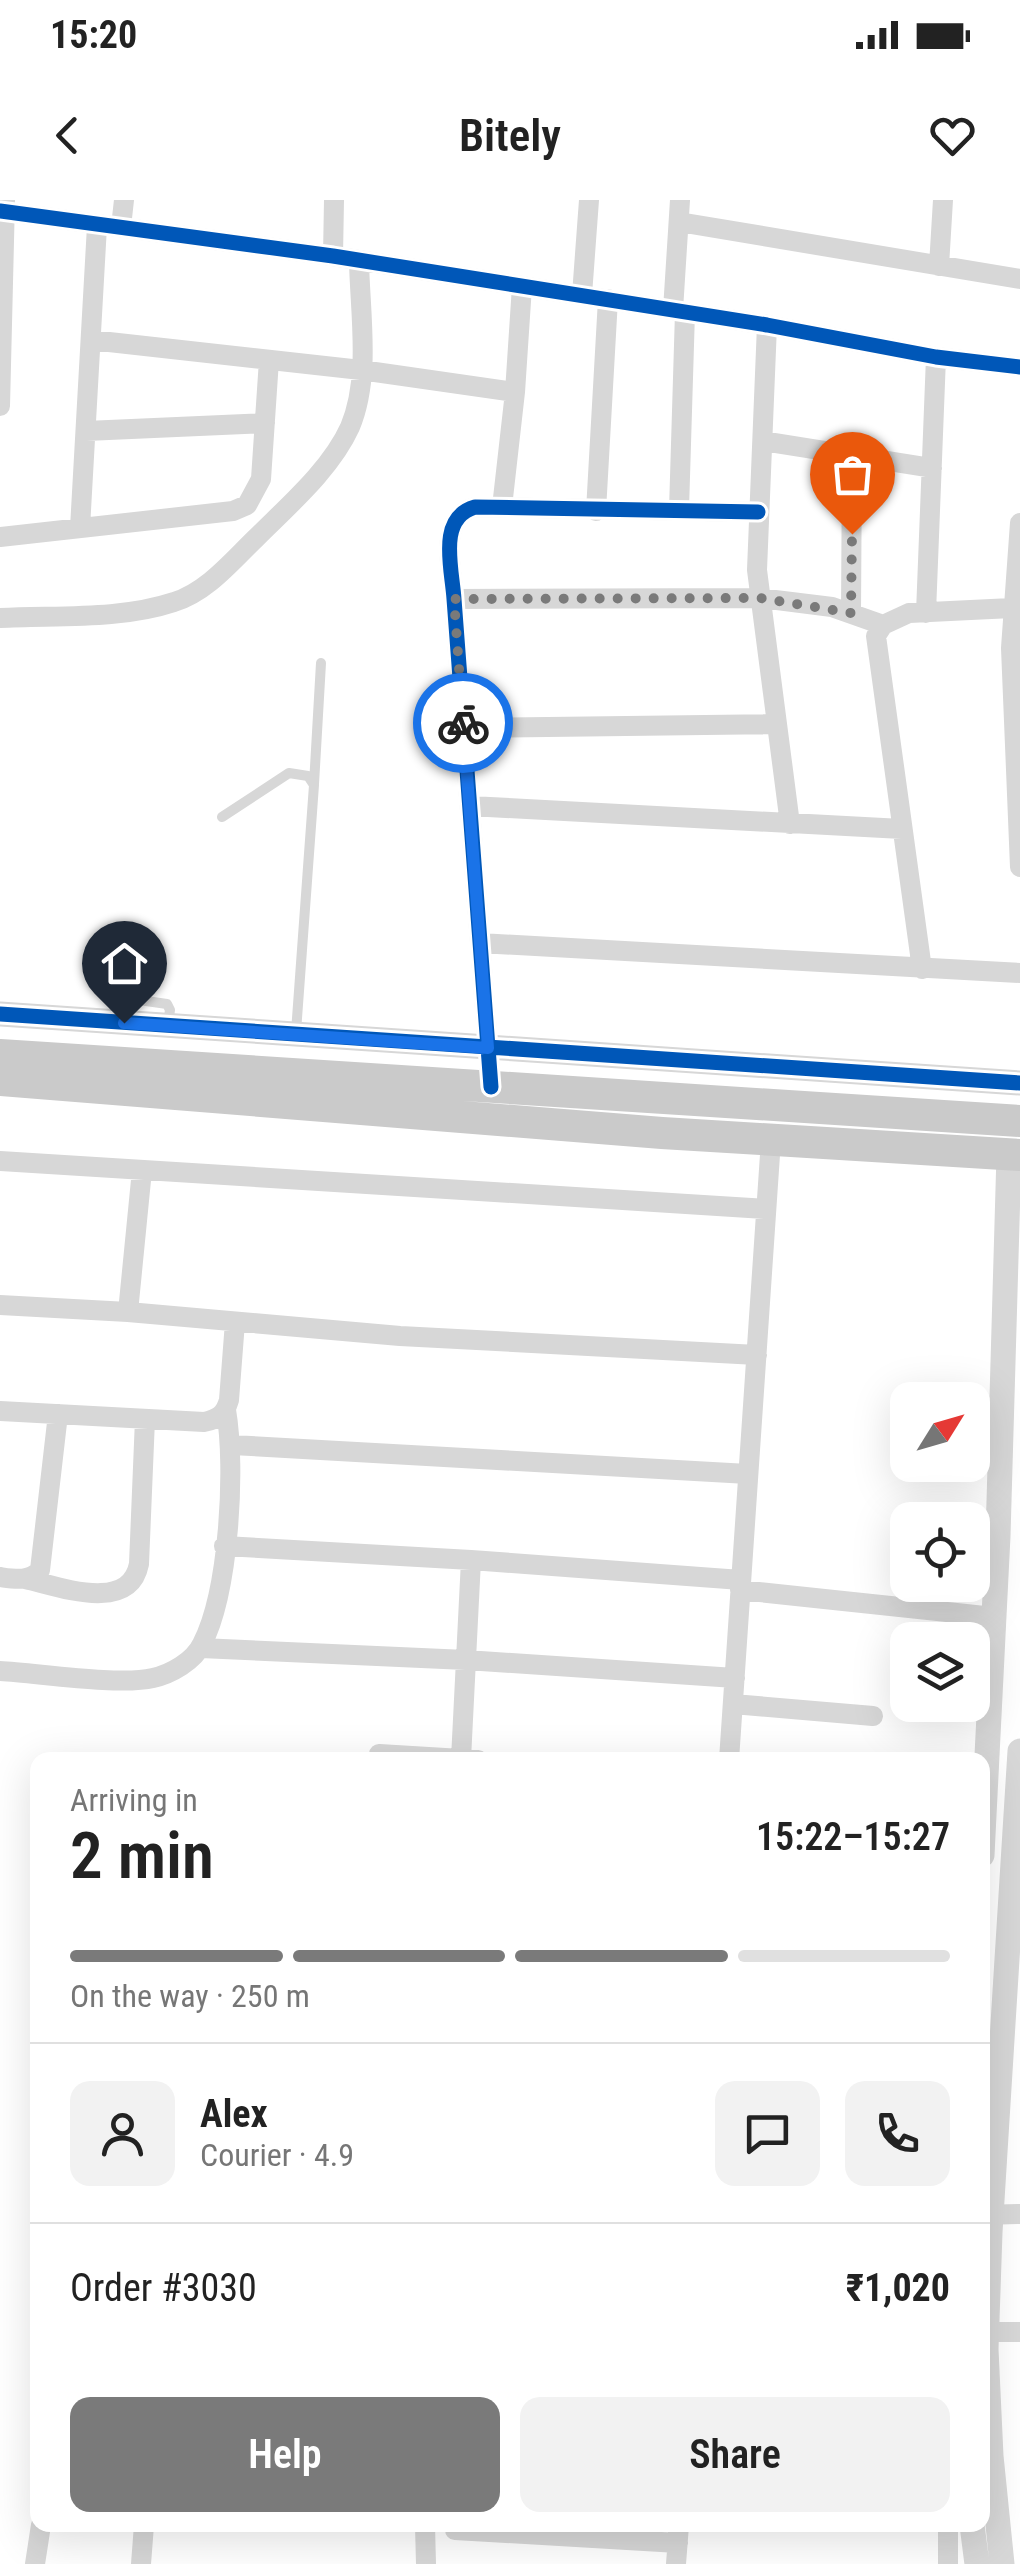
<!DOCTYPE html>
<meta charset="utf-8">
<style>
body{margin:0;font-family:"Roboto Condensed",sans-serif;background:#f2f2f2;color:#222;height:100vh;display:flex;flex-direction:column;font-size:38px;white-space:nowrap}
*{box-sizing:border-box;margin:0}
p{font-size:32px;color:#767676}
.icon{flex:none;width:55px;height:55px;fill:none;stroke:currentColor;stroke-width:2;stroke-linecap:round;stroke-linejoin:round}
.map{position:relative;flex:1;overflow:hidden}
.drawer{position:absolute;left:30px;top:1552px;width:960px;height:780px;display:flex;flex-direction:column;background:#fff;border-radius:20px;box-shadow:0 10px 40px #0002}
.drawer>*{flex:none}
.needle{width:65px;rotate:53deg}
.controls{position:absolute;left:890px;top:1182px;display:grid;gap:20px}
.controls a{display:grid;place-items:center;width:100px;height:100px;border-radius:20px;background:#fff;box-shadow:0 10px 40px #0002;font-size:50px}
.pin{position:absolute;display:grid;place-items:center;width:85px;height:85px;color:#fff;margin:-102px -42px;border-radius:50% 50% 50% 0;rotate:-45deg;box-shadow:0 0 10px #0007}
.pin .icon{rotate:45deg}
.courier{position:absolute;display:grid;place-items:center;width:100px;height:100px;margin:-50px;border:8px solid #1a73e8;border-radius:50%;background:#fff;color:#222;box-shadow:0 2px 12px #0007}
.head em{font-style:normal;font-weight:600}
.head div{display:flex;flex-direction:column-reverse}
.head{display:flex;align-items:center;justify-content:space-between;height:170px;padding:0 40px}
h1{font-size:65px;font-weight:600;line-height:75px}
.bar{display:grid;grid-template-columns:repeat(4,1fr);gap:15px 10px;align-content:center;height:120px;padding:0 40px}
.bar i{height:12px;border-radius:8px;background:#e0e0e0}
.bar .on{background:#7a7a7a}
.bar p{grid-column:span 4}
.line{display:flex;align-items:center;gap:25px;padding:0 40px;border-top:2px solid #e0e0e0}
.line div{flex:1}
.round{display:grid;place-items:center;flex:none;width:105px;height:105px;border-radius:20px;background:#f2f2f2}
.action{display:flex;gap:20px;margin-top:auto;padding:20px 40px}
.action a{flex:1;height:115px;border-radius:20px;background:#7a7a7a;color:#fff;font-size:40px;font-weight:600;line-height:115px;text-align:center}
.action a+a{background:#f2f2f2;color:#222}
.status{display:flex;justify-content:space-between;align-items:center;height:70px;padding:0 50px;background:#fff;direction:ltr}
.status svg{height:28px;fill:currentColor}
header{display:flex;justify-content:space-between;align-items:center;height:130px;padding:0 40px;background:#fff;font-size:45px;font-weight:600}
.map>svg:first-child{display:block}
</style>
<div class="status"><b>15:20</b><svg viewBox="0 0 49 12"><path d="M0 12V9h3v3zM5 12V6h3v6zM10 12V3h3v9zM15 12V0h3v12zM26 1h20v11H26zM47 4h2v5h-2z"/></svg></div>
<header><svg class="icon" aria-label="back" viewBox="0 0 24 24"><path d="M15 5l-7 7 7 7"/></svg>Bitely<svg class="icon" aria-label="heart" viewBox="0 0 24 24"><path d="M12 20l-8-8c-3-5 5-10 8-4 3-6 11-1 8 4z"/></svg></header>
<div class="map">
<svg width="1020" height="2364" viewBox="0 0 1020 2364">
<rect width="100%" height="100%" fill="#fff"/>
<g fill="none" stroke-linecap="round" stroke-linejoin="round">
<path stroke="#d7d7d7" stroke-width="10" d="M314,584l7,-121
M222,617l67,-44 19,3 6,9 -18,247
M124,822l3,-17 12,-5 28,4 3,6 -2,13"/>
<path stroke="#d7d7d7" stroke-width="20" d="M0,11l333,45 434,69 169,32 84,10
M679,22l341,57
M121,27l3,-27
M333,56l1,-56
M939,66l4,-66
M582,95l7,-95
M673,110l7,-110
M767,125l-10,245 33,254
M91,140l270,30 154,22
M0,206l5,-206
M86,231l179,-8
M763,241l169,27
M502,307l13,-115 7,-106
M679,310l6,-198
M596,311l12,-212
M1020,323l-9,125 9,219
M80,328l17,-302
M0,337l233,-26 14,-6 14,-26 8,-119
M454,399l306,-1 72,9 51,18
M851,413l1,-158
M926,413l10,-256
M0,418c56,-3 120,2 174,-16 33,-10 58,-41 83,-65 32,-32 74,-68 93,-110 21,-50 10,-113 9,-166
M464,528l312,-4
M470,606l432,23
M480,743l540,30
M922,769l-46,-333 7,-11 26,-12 103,-5
M491,887l-37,-488c-2,-31 -17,-81 21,-92l283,5
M0,961l766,48
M0,1105l128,7 272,24 357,19
M128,1112l14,-142
M0,1211l204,11c15,-3 21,-8 25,-22l6,-78
M232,1245l516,29
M224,1346l247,14 270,20
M0,1377c14,2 30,5 40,-7l18,-156
M25,1379c33,7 104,35 114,-15l6,-145
M740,1390l254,27
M201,1448l265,12 269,18
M0,1471c38,2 119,15 153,7 18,-4 41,-17 49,-34 27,-52 34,-176 24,-234
M733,1504l140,12
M379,1554l99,6
M461,1559l10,-199
M729,1560l42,-620
M982,2015l38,-1
M982,2132h38
M425,2325l1,39
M455,2330l223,13
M35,2364l6,-39
M141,2364l3,-39
M676,2364l3,-39
M948,2364v-39"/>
<path stroke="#d7d7d7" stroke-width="25" d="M0,814l1020,69
M982,1655l16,-319 11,-382
M972,2325l5,39
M1002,2364l-11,-108 -5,-107 4,-117 30,-481"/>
<path stroke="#cacaca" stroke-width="32" d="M0,855l1020,66
M0,880l662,53 358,22"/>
<g stroke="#fff" stroke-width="21">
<path id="cycleway" d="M0,11l333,45 434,69 169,32 84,10
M0,814l1020,69
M491,887l-37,-488c-2,-31 -17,-81 21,-92l283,5"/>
</g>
<use href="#cycleway" stroke="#0057b8" stroke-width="15"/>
</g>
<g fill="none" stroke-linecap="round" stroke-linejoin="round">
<path stroke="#7a7a7a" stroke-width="10" stroke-dasharray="0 18" d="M463,523l-9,-124 306,-1 91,15 1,-79"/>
<path stroke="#1a73e8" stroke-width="12" d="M124,823l364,25 -25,-325"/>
</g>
</svg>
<div class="controls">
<a><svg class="needle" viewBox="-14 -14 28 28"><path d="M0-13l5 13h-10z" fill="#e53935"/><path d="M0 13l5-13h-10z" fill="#767676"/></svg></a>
<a><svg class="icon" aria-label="locate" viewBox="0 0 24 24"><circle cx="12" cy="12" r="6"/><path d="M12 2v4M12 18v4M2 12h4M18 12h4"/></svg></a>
<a><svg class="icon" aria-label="layers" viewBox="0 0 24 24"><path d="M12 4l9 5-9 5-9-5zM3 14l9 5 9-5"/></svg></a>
</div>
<div class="pin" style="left:852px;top:334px;background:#ea580c"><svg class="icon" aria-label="bag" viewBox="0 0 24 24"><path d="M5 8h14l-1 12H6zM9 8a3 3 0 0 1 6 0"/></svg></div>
<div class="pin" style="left:124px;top:823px;background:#1f2937"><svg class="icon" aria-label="home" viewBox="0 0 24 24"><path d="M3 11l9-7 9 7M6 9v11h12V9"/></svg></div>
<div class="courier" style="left:463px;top:523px"><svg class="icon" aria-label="bike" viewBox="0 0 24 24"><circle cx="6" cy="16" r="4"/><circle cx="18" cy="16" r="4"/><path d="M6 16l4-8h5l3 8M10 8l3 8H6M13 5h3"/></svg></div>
<section class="drawer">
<div class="head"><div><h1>2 min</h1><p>Arriving in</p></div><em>15:22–15:27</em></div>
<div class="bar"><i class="on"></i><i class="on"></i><i class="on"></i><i></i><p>On the way · 250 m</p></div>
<div class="line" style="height:180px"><a class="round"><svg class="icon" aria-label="person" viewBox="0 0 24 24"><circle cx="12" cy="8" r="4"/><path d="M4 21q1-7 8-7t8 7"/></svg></a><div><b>Alex</b><p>Courier · 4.9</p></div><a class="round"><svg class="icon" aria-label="chat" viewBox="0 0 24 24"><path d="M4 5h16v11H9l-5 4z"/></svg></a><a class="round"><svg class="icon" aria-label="phone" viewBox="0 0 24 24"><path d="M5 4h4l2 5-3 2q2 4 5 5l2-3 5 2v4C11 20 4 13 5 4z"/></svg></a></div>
<div class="line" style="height:130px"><div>Order #3030</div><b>₹1,020</b></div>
<div class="action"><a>Help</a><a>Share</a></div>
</section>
</div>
